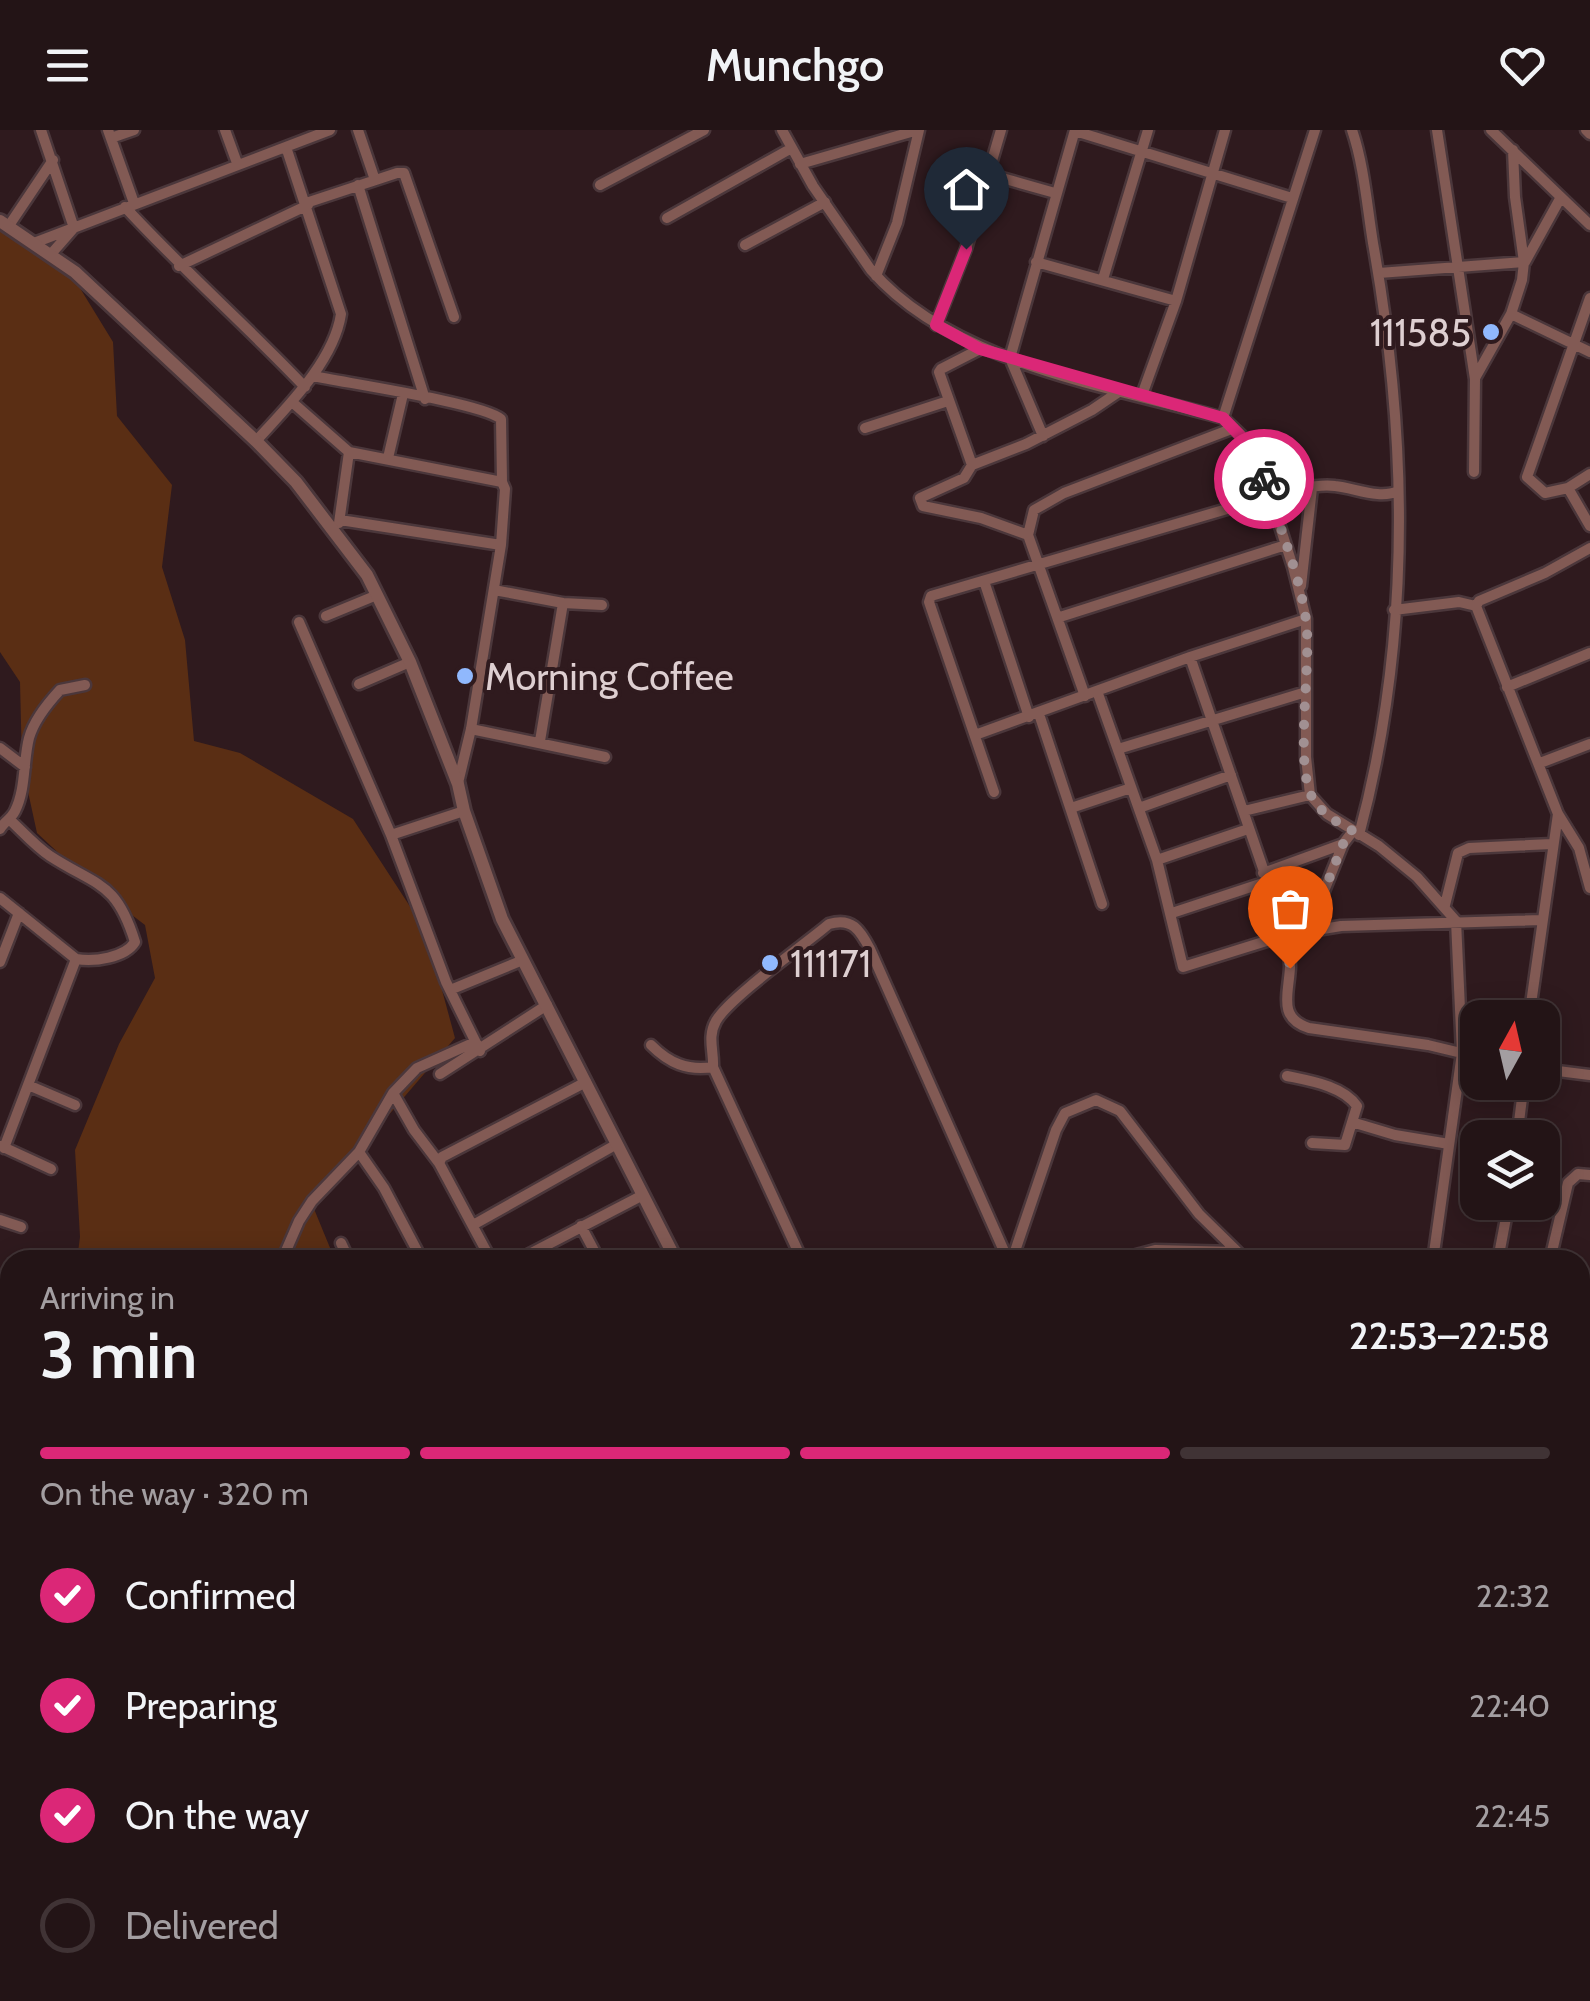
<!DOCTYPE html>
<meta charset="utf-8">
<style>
body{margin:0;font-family:Cabin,sans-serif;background:#2b1d1f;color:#f1f3f6;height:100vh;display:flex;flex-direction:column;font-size:38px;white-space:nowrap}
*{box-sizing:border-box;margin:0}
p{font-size:32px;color:#a39ea1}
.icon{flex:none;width:55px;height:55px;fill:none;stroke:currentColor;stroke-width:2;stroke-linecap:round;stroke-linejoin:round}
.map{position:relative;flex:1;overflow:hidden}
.panel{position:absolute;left:0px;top:1120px;width:1590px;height:752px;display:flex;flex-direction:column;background:#231416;border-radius:30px 30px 0 0;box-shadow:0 5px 25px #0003,0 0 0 2px #403335}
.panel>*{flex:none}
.needle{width:65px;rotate:8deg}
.fabs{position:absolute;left:1460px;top:870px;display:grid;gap:20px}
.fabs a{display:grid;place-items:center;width:100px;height:100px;border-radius:20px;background:#231416;box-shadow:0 5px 25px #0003,0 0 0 2px #403335;font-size:50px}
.pin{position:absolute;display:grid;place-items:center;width:85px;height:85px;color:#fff;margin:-102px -42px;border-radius:50% 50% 50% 0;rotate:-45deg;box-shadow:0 0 10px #0007}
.pin .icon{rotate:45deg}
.courier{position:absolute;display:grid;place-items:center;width:100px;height:100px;margin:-50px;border:8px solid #db2777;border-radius:50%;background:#fff;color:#222;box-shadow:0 2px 12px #0007}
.overview em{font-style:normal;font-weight:600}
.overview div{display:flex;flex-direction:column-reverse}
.overview{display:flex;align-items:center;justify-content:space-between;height:170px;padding:0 40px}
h1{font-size:65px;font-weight:600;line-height:75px}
.bar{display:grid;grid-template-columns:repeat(4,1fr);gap:15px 10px;align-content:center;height:120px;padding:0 40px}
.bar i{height:12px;border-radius:8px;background:#403335}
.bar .active{background:#db2777}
.bar p{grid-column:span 4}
ol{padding:0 40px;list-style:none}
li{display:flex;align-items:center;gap:30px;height:110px}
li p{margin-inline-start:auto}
li .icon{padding:10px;border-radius:50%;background:#db2777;color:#fff;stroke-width:4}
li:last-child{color:#a39ea1}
li i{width:55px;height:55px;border:5px solid #403335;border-radius:50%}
header{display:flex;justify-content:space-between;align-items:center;height:130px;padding:0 40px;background:#231416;font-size:45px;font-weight:600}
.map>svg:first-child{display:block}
</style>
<header><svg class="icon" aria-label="menu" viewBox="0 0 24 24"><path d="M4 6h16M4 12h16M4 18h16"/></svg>Munchgo<svg class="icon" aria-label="heart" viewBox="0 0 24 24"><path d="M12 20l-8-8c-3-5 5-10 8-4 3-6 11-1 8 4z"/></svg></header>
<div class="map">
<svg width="1590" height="1871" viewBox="0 0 1590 1871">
<rect width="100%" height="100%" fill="#2f1a1e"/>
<path fill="#3c2025" d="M155,1862h105l92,9h-205z"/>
<path fill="#5a2e14" d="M0,87l64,45 49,80 4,74 55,69 -10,82 23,73 9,101 46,12 113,66 73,112 29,107 -143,166 23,56h-258l3,-23 -5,-87 44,-106 36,-66 -10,-53 -50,-38 -58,-54 -15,-69 -2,-82 -20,-30z"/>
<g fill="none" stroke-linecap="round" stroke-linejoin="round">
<g stroke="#4b373b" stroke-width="15">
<path id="minor" d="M41,0l33,98
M108,0l26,73
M225,0l12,33
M358,0l17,50
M782,0l31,56 58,84c82,94 237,116 352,148l18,17 18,26 34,106 13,52v138l4,38 17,19 52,32 38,31 39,44 6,132 -29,207
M1352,0c12,35 15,76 21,113 35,195 38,399 -14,592
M1437,0l38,249 -1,93
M1491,0l99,95
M1586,0l4,4
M1075,1l217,67
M111,8l23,-8
M800,34l118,-34
M988,44l67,19
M358,55l67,214
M600,55l104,-55
M306,73l91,-30h7l50,144
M125,77c57,62 121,118 180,180
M667,88l123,-69
M8,97l45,-67
M34,113l296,-113
M745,115l80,-43
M51,124l22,-25
M1036,132l140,39
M1525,132l36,-65
M179,136l129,-61
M1379,143l145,-11
M876,146l21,-53 22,-93
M1103,149l45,-149
M1590,168l-63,179 18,16 23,-5 22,-14
M1511,184l79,38
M936,195l30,-76 35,-119
M313,246c33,7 169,27 188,43l1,63 3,7 -4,56 -30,184 -13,54
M1475,248l36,-64 11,-34 2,-18 -9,-65 -2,-47
M1142,265l34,-94 49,-171
M292,272l57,50 153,30
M1223,288l92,-288
M865,298l83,-27
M1043,306l-33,-78 65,-228
M256,311c31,-34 78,-80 85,-127l-55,-167
M388,328l15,-64
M972,335l-33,-93 2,-3 39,-20
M1568,358l22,38
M340,390l161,25
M339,393l10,-71
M1028,405l-47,-17 -58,-12 -3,-8 44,-20 8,-13 54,-21 66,-34 28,-19
M984,451l45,136
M1301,456l11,-98
M494,460l69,13 39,2
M1476,476l82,208 21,34 11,40
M1394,480l65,-8 17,4 3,-5 66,-28 45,-25
M326,486l51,-21
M1060,487l226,-72
M299,492l92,213 55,147 34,69
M1190,527l96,278c2,11 4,21 4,32 -1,26 -13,51 19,61l119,17 50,12
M359,554l51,-22
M1507,557l83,-34
M1097,561l60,169 26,107 103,-32 55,-9 201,-6
M1085,566l-57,-161 6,-25 30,-17 170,-65
M1039,584l63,190
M471,599l134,28
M975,605l215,-78 116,-38
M540,611l23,-138
M0,618l25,19
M1118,619l188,-57
M1540,633l50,-19
M994,662l-65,-190 2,-6 364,-107c13,-2 27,-5 40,-3 20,2 45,14 63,5
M1071,678l60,-20
M1139,678l92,-33
M1244,681l66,-16
M0,699c4,-7 11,-10 15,-18 11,-22 8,-49 14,-73 5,-18 18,-34 31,-48l25,-5
M391,705l73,-24
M1157,730l91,-31
M1263,743l80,-29
M0,768l76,61c18,3 49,-1 59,-17 -19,-61 -37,-55 -85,-86 -15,-10 -28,-25 -41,-37
M1445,775l13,-52 11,-5 83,-4
M1172,783l94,-31
M1308,801l35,-87 10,-13
M0,832l19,-49
M450,860l73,-30
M1529,888l29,-204
M651,915c18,18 36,26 62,22
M1542,939l48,6
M440,944l107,-69
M1287,946c24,5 56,10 70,30l-12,39 -33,-2
M28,955l47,20
M393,963l21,37 25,33 52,97
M1355,993l40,12 54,9
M1517,1008l7,-56
M1,1016l50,23
M4,1018l72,-189
M359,1022l25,36 38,72
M439,1033l3,-6 144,-75
M0,1090l21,7
M473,1095l144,-81
M581,1096l18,34
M341,1113l8,17
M282,1130l17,-39 13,-20 47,-49 34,-59 24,-25 58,-26
M518,1130l125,-65
M802,1130l-89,-193c1,-16 -6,-30 3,-46 13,-23 88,-76 113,-97 23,-7 31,6 41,25l138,311
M1012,1130l44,-130 9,-17 31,-13 24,11 79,103 47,46
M1037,1130h20
M1117,1130l38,-10 82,2
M1498,1130l11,-58
M1550,1130l18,-77 10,-9 12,1
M0,1154l10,4
M1580,1191l10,-3
M0,1215l10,2
M0,1288l10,10
M0,1325l10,2
M0,1404l10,4
M0,1465l10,4
M0,1546l10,4
M0,1656l10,2
M1580,1749l10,-1
M0,1830l10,6
M1580,1852l10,-2
M341,1862l39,9
M676,1862l2,9
M964,1862l5,9
M136,1871l8,-9
M763,1871l16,-9
M900,1871l16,-9
M1273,1871l3,-9
M1500,1871l24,-9"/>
</g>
<g stroke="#4b373b" stroke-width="18">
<path id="tertiary" d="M0,91l75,51 181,169 40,41 71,93 43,87 48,122 6,27 38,108 174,341
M1580,1612l10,16
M1459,1862l5,9
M1142,1871l12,-9"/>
</g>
<use href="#minor" stroke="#825a54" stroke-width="10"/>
<use href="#tertiary" stroke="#825a54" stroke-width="12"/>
</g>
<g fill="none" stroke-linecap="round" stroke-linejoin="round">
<path stroke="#a19092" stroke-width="10" stroke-dasharray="0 18" d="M1264,349c15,46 35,93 42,141 6,43 -12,143 6,177 7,15 27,27 41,34l-10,13 -35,87 -22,4 4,33"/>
<path stroke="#db2777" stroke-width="12" d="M966,119l-30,76 44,24 243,69 28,29 13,32"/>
</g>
<g fill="#90b8fd" stroke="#2f1a1e" stroke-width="4">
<circle cx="1491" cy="202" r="10"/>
<circle cx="465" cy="546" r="10"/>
<circle cx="770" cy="833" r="10"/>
</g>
<g text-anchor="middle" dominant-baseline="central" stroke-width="8" stroke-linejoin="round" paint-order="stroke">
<g font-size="38" fill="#decfd1" stroke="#2f1a1e" text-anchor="start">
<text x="1471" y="202" text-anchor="end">111585</text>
<text x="485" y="546">Morning Coffee</text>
<text x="790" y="833">111171</text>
</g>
</g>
</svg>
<div class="fabs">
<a><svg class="needle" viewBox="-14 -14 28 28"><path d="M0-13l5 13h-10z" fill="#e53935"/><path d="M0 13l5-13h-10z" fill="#a39ea1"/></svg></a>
<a><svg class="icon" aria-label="layers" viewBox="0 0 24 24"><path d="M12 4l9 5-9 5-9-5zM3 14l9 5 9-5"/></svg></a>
</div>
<div class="pin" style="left:1290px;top:838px;background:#ea580c"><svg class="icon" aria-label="bag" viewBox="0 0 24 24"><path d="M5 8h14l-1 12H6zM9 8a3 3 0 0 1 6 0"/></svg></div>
<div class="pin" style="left:966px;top:119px;background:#1f2937"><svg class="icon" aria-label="home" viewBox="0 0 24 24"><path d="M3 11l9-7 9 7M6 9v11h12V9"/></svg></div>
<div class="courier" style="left:1264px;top:349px"><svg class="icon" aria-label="bike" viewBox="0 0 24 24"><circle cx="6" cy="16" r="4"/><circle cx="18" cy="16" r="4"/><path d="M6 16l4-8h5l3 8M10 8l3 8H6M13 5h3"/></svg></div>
<section class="panel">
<div class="overview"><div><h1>3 min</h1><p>Arriving in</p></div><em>22:53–22:58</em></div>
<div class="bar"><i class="active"></i><i class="active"></i><i class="active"></i><i></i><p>On the way · 320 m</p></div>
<ol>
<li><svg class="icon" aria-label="check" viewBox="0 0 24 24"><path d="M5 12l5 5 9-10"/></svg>Confirmed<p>22:32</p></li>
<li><svg class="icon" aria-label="check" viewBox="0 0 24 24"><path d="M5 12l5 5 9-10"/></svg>Preparing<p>22:40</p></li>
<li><svg class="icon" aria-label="check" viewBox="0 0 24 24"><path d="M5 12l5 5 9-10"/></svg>On the way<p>22:45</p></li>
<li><i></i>Delivered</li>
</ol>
</section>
</div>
